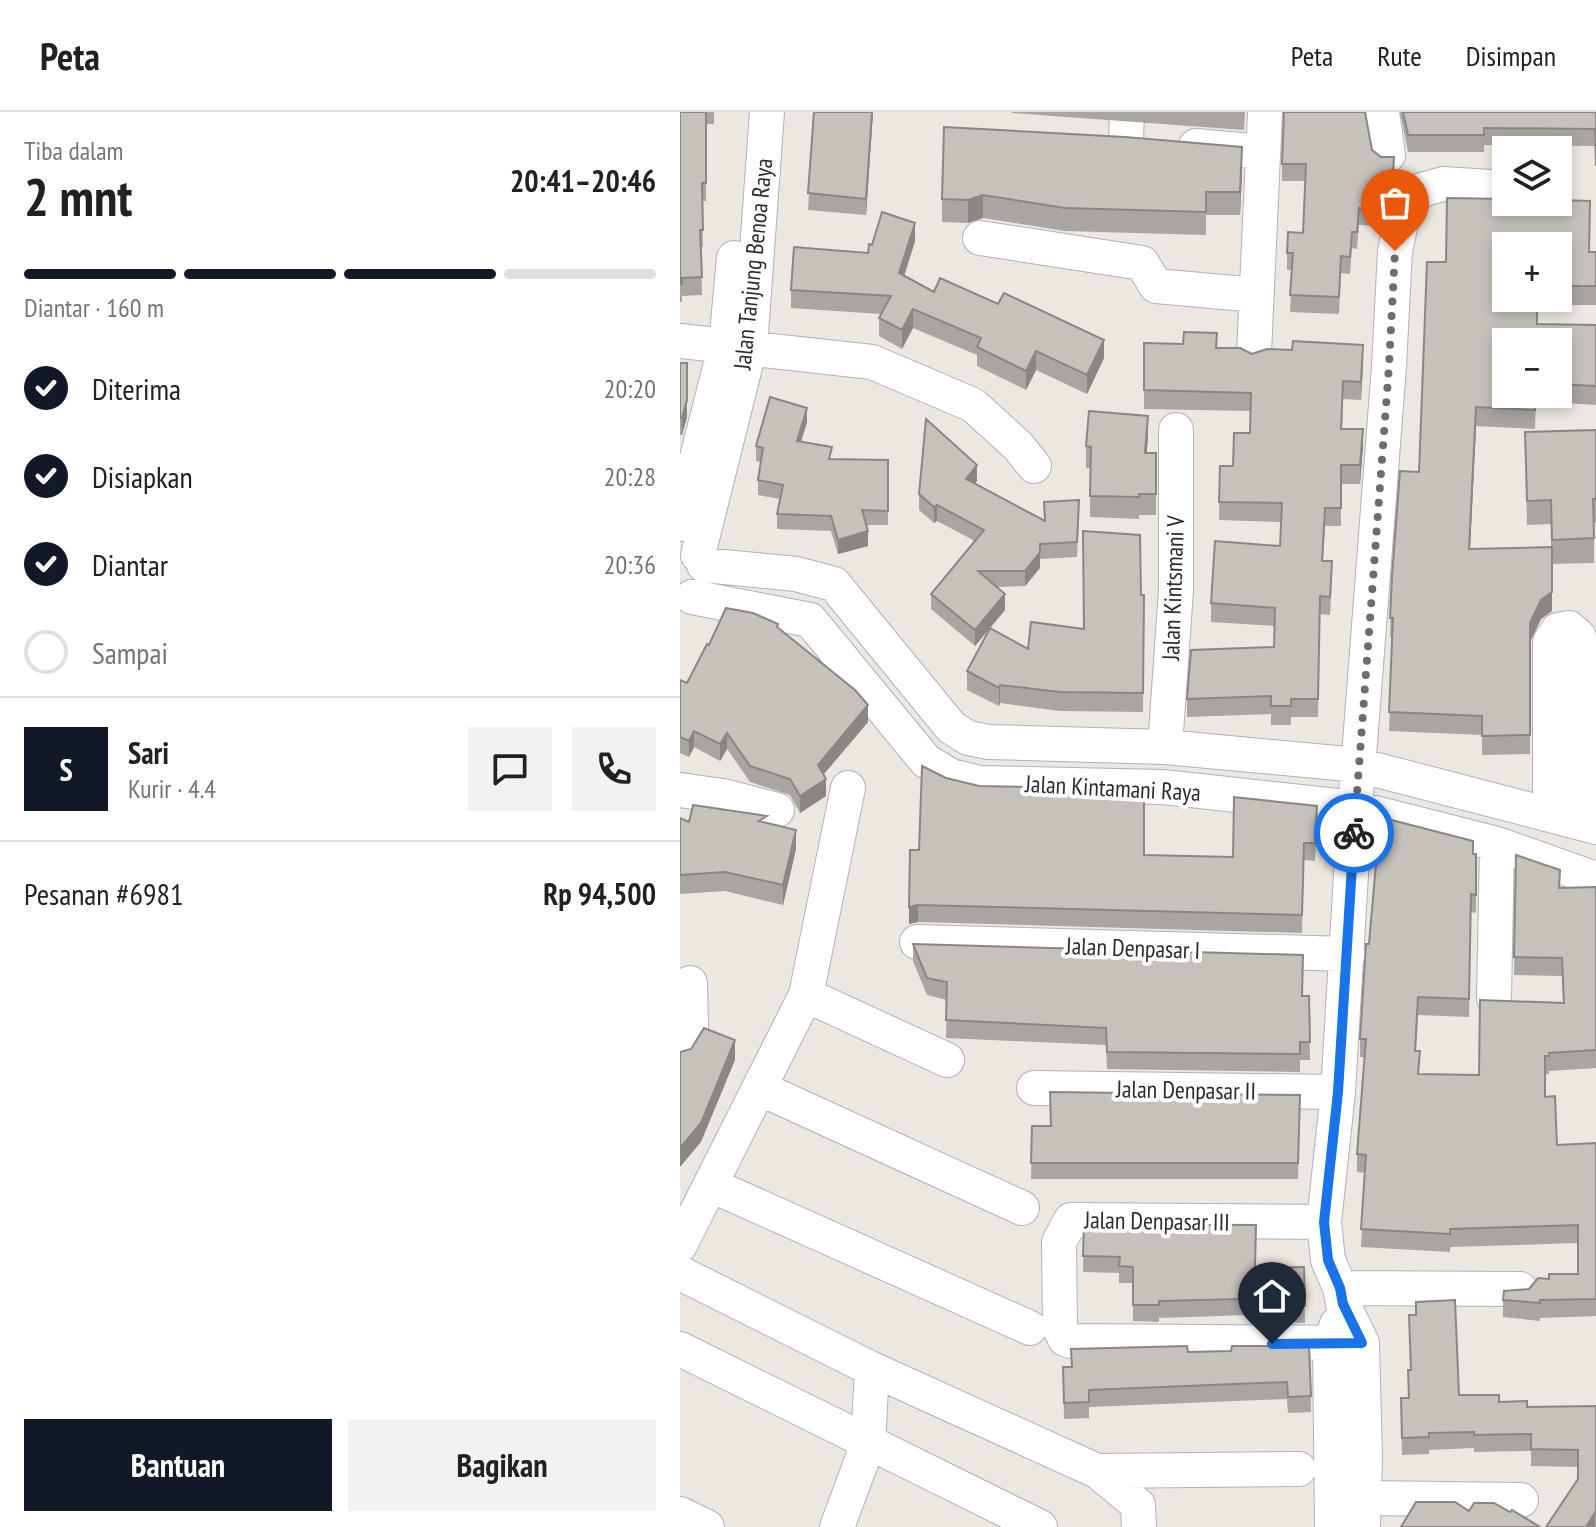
<!DOCTYPE html>
<html lang="id">
<meta charset="utf-8">
<style>
body{margin:0;font-family:"PT Sans Narrow",sans-serif;background:#f2f2f2;color:#202124;height:100vh;display:flex;flex-direction:column;font-size:30px;white-space:nowrap}
*{box-sizing:border-box;margin:0}
p{font-size:26px;color:#757577}
.icon{flex:none;width:44px;height:44px;fill:none;stroke:currentColor;stroke-width:2;stroke-linecap:round;stroke-linejoin:round}
.map{position:relative;flex:1;overflow:hidden}
.panel{display:flex;flex-direction:column;background:#fff;width:680px}
.panel>*{flex:none}
.buttons{position:absolute;left:812px;top:24px;display:grid;gap:16px}
.buttons a{display:grid;place-items:center;width:80px;height:80px;border-radius:0px;background:#fff;box-shadow:0 4px 12px #0003;font-size:40px}
.pin{position:absolute;display:grid;place-items:center;width:68px;height:68px;color:#fff;margin:-82px -34px;border-radius:50% 50% 50% 0;rotate:-45deg;box-shadow:0 0 8px #0007}
.pin .icon{rotate:45deg}
.courier{position:absolute;display:grid;place-items:center;width:80px;height:80px;margin:-40px;border:6px solid #1a73e8;border-radius:50%;background:#fff;color:#222;box-shadow:0 2px 10px #0007}
.summary em{font-style:normal;font-weight:700}
.summary div{display:flex;flex-direction:column-reverse}
.summary{display:flex;align-items:center;justify-content:space-between;height:136px;padding:0 24px}
h1{font-size:52px;font-weight:700;line-height:60px}
.bar{display:grid;grid-template-columns:repeat(4,1fr);gap:12px 8px;align-content:center;height:96px;padding:0 24px}
.bar i{height:10px;border-radius:6px;background:#e0e0e0}
.bar .current{background:#111827}
.bar p{grid-column:span 4}
.line{display:flex;align-items:center;gap:20px;padding:0 24px;border-top:2px solid #e0e0e0}
.line div{flex:1}
.round{display:grid;place-items:center;flex:none;width:84px;height:84px;border-radius:0px;background:#f2f2f2}
ol{padding:0 24px;list-style:none}
li{display:flex;align-items:center;gap:24px;height:88px}
li p{margin-inline-start:auto}
li .icon{padding:8px;border-radius:50%;background:#111827;color:#fff;stroke-width:4}
li:last-child{color:#757577}
li i{width:44px;height:44px;border:4px solid #e0e0e0;border-radius:50%}
.action{display:flex;gap:16px;margin-top:auto;padding:16px 24px}
.action a{flex:1;height:92px;border-radius:0px;background:#111827;color:#fff;font-size:32px;font-weight:700;line-height:92px;text-align:center}
.action a+a{background:#f2f2f2;color:#202124}
header{display:flex;align-items:center;gap:48px;box-sizing:border-box;height:112px;padding:0 40px;background:#fff;border-bottom:2px solid #e0e0e0}
header strong{font-size:38px}
nav{display:flex;gap:44px;margin-inline-start:auto;font-size:28px}
main{display:flex;flex:1;min-height:0}
.map>svg:first-child{display:block}
</style>
<header>
<strong>Peta</strong>
<nav><a>Peta</a><a>Rute</a><a>Disimpan</a></nav>
</header>
<main>
<section class="panel">
<div class="summary"><div><h1>2 mnt</h1><p>Tiba dalam</p></div><em>20:41–20:46</em></div>
<div class="bar"><i class="current"></i><i class="current"></i><i class="current"></i><i></i><p>Diantar · 160 m</p></div>
<ol>
<li><svg class="icon" aria-label="check" viewBox="0 0 24 24"><path d="M5 12l5 5 9-10"/></svg>Diterima<p>20:20</p></li>
<li><svg class="icon" aria-label="check" viewBox="0 0 24 24"><path d="M5 12l5 5 9-10"/></svg>Disiapkan<p>20:28</p></li>
<li><svg class="icon" aria-label="check" viewBox="0 0 24 24"><path d="M5 12l5 5 9-10"/></svg>Diantar<p>20:36</p></li>
<li><i></i>Sampai</li>
</ol>
<div class="line" style="height:144px"><b class="round" style="background:#111827;color:#fff">S</b><div><b>Sari</b><p>Kurir · 4.4</p></div><a class="round"><svg class="icon" aria-label="chat" viewBox="0 0 24 24"><path d="M4 5h16v11H9l-5 4z"/></svg></a><a class="round"><svg class="icon" aria-label="phone" viewBox="0 0 24 24"><path d="M5 4h4l2 5-3 2q2 4 5 5l2-3 5 2v4C11 20 4 13 5 4z"/></svg></a></div>
<div class="line" style="height:104px"><div>Pesanan #6981</div><b>Rp 94,500</b></div>
<div class="action"><a>Bantuan</a><a>Bagikan</a></div>
</section>
<div class="map">
<svg width="916" height="1415" viewBox="0 0 916 1415">
<rect width="100%" height="100%" fill="#ece7e0"/>
<g fill="none" stroke-linecap="round" stroke-linejoin="round">
<g stroke="#b0b1bb" stroke-width="36">
<path id="minor" d="M702,0l6,43
M446,28l1,-28
M516,34l66,6
M300,126l162,25 14,23 100,9
M0,229l192,21 101,43 45,41 16,20
M574,241l11,-241
M0,412l46,-180 8,-86
M18,443l52,-208 17,-235
M24,453l92,9 38,10 117,143 17,11 21,4 176,5 193,18 238,62
M12,485l118,23 116,141 25,15 29,7 183,4 192,21 142,36 99,35
M485,635l11,-157v-160
M0,678l43,6 54,14
M870,703v-173l8,-12 11,-2 10,9 2,185
M237,830l431,12
M126,883l141,65
M814,886l3,-154
M0,940l11,-23 -1,-46
M79,976l263,120
M354,976l304,4
M31,1073l319,143
M644,1110l-253,-2 -12,22 1,87 5,10 6,2 291,2
M0,1133l126,-250 42,-207
M0,1161l192,96 225,102 202,-2
M660,1176l180,1
M0,1237l360,178
M417,1359l41,34 1,22
M684,1386l157,2
M0,1402l27,13
M157,1415l31,-83 4,-75
M652,1415l-2,-183 7,-20
M683,1415l2,-69 -3,-115 -19,-39 -3,-16 -12,-28 -4,-38 14,-130 17,-284 34,-442 6,-115 9,-42 14,-18 25,-7 63,4"/>
</g>
<use href="#minor" stroke="#fff" stroke-width="34"/>
</g>
<path fill="#a9a6a1" fill-rule="evenodd" d="M0,0h34v12h-8v77h-4l1,46h-2l1,48 -20,1v6h-2z
M134,0h59l-7,103 -58,-5z
M332,0h233l-1,18 -232,-17z
M720,0h196l-1,34 -111,-1v7h-76z
M692,38l21,40 -8,14 -5,22 -21,-1 -2,24 -5,-1 -2,26 -9,-1 -2,41 -49,-2 2,-42h-5v-17l16,-20 2,-52h-23v-17z
M562,58l-2,45h-34v20l-141,-4 -82,-13 -15,5 -26,-1v-23z
M767,86l59,1v3h52v-2l32,1v51h6v53h-58l-1,19 59,1v80l-60,-4 -1,28 -59,-3 -6,123 81,-2v-23l-24,1 -2,-93 71,-2v93h-2v40l-42,1v-7v54l-11,8 -11,23v112l-48,1v-20l-93,-4 4,-94h-3l2,-61 8,-105 19,1 8,-210h19zM826,134h52v52h-52zM826,230h52v52h-52z
M235,129l-11,35 30,16 170,66 -17,36 -51,-24 -10,20 -49,-24v-11l-64,-27 -11,21 -23,-13v-18l2,-4 -90,-6v-18l77,-37 4,-8z
M464,231l39,1 34,4 35,6 111,9 -2,37 -18,-1 -1,30 21,18 -3,37h-19v42h-16l-2,35 9,19 -2,35 -10,-1 -2,103h-27v8h-20v-11l-84,3v-18l87,-52 1,-21 -64,-4v-19l69,-57 1,-24 -62,-2 1,-54h13l17,-33v-22l-106,-2z
M0,251l7,54 -5,18h-2z
M127,310l-6,19 31,19h56v65h-22l2,21 -30,8 -7,-23 -54,-2v-15l3,-15 -22,-4v-15l3,-18 -5,-1v-15z
M468,325l-2,16h10v62h-17v4l-49,-2v-49h-4v-22z
M297,369l-2,3 69,37v-19l35,14 -2,41 -37,2v9l-15,18 -29,1 9,23 -15,18 38,21 56,-20 57,-34h3l-1,117 -83,-1 -60,-8 -1,3 -32,-16v-19l22,-42 -14,17 -44,-37v-15l44,-53 -38,-20 -3,2 -15,-13v-16z
M98,516l90,94 -45,53 3,21 -26,17 -10,-18 -40,-13 -23,-33 -7,12 -26,-14 -5,10 -9,-4v-73l7,3 22,-38z
M266,666l198,77 89,2 84,-33 -2,37 -11,-1 -2,73 -384,-11 -9,2 10,-74z
M0,706l9,4 78,1 29,26 -13,56 -58,-14 -45,3z
M793,742h3v59l-5,-1 -2,105 -51,-2 -2,36 3,23 60,1 84,-72 -1,-27 -48,-1 2,-120 44,33 36,-1v181l-47,3v3h-4v23l12,48 39,-2v173l-56,2v3l-37,-4v-17l46,-21 29,-5v-31l-128,4v5l-89,-5 4,-74 -8,-1v-18l8,-97h-5v-18l9,-95z
M233,832l389,52h7l1,64h-10v12l-193,-3 -1,-24 -160,-7 1,-38 -20,-5 -14,-34z
M620,1000l-2,67h-267l1,-53z
M404,1112l171,44 49,-1 1,56 -21,-1 -1,-8 -124,4v4l-26,-1v-38h-14v-10l-36,-1z
M630,1237l1,63 -23,1 -1,-14 -198,8v11l-25,1 -1,-52 125,-15z
M731,1258l48,25 68,12 69,-1v121h-50l32,-48v-12l-47,-1v-15l-57,1v-4l-45,2v4l-27,1 -1,-40 7,-17z"/>
<path fill="#8a8783" d="M192,0h1l-7,103v-16z
M562,35v23l-2,45v-23z
M714,45l-1,33 -8,14 -5,22v-17l5,-22z
M303,83v23l-15,5v-23z
M235,111v18l-16,51v-19z
M233,197v19l-11,21v-19z
M424,228v18l-17,36v-19z
M683,233v18l-2,37v-18z
M356,239v19l-10,20v-19z
M7,251v54l-5,18v-17z
M796,295v19l-7,142v-19z
M127,296v14l-10,33v-14z
M468,304v21l-3,38v-22z
M683,317v18l-3,37v-19z
M297,353v16l-11,14v-16z
M257,393v16l-3,2v-16z
M188,419v15l-30,8v-14z
M360,440v16l-15,18v-15z
M872,480v19l-11,8 -11,23v-19l11,-23z
M325,482v16l-30,36v-16z
M320,573v18l-1,3v-18z
M188,593v17l-50,59v-16z
M14,619v16l-5,10v-16z
M47,621v16l-7,12v-17z
M146,667v17l-26,17v-17z
M116,718v19l-13,56v-20z
M238,793v17l-9,2v-17z
M55,928v20l-34,82 -21,25v-19z
M915,1399v16h-9z"/>
<path fill="#c5c1bb" stroke="#8a8783" stroke-width="2" d="M0,0h26v71h-4l1,47h-3l2,47 -20,1v6h-2z
M134,0h58l-6,87 -58,-6z
M604,0h81l7,38 9,7h13l-1,16 -8,14 -5,22 -21,-1 -2,24h-5l-2,25 -9,-1 -2,41 -49,-2 3,-42h-6l1,-21 15,1 3,-69h-24z
M723,0h193v54l-1,-37 -111,-1v7h-76z
M264,15l181,10 117,10 -2,45h-34v20l-141,-4 -82,-13 -15,5 -26,-1z
M767,86l59,1v3h52v-2l32,1 -1,51h7v34h-38v-40h-52v52h31v26l59,1v61l-38,-2v-42h-52v52h30l-1,16 -59,-3 -7,142 83,-2v45l-11,8 -11,23v112l-48,1v-20l-93,-4 4,-94h-3l2,-42 8,-105 19,1 8,-210h19z
M202,100l33,11 -16,50 35,19 6,-14 58,26 6,-11 100,47 -17,35 -51,-24 -10,20 -49,-24 4,-9 -68,-29 -11,21 -23,-12 12,-22 -100,-6 3,-43 74,6 1,-9 3,1z
M504,220l33,1 -1,15h24l12,6 15,-5 25,1 1,-9 70,4 -2,37 -18,-1 -2,48h22l-3,36h-19v43h-16l-3,53h10l-2,36 -10,-1 -2,103h-27v7h-20v-10l-84,3 4,-49 83,-3 1,-39 -64,-5 4,-62 65,5 2,-43 -63,-1 1,-36h13l1,-33h16l1,-40 -107,-3v-47l39,1z
M0,251h7v37l-5,18h-2z
M90,285l37,11 -10,33 35,6 -3,12 59,1v51l-26,-1 6,21 -30,9 -7,-24 -54,-2 6,-29 -25,-5 5,-32 -7,-2z
M409,299l59,5 -3,37h11v41h-17v3l-49,-1 1,-49 -5,-1z
M246,307l51,46 -11,14 79,42 -1,-19 35,-2 -2,42 -37,2v8l-15,19h-47l27,23 -30,36 -44,-36 53,-64 -47,-25 -3,2 -15,-13z
M916,318v69h-3l1,39 -42,2 -1,-40 -24,1 -2,-69z
M403,419l57,4 1,60h3l-1,98 -83,-1 -60,-7 -1,3 -32,-17 23,-43 38,21 3,-27 53,7z
M46,496l27,5 25,11 -1,3 78,63 13,15 -50,60 8,14 -26,17 -10,-17 -40,-13 -23,-33 -7,11 -26,-13 -5,10 -9,-4v-57l7,3 20,-39 2,1z
M242,654l24,12 33,8 165,3v66l89,2 1,-60 83,9 -2,37h-11l-2,72 -384,-10 -9,2 1,-57h9z
M13,693l74,11 -8,5 37,9 -13,55 -58,-13 -45,3v-57l9,4z
M700,705l93,24v13h3v41l-5,-1 -2,105 -51,-2 -3,54h5l-2,23 61,1 1,-75 84,3 -2,-45 -48,-1 2,-102 44,15 -1,18 37,-1v163l-47,3v3h-4v41l10,-1 2,49 39,-2v156l-56,1v3l-37,-3 1,-9 25,-2 9,-11 11,1v-5h29v-49l-128,4v5l-89,-5 5,-74 -9,-1 9,-115h-6l6,-95h3z
M233,832l390,11 -1,41h7l1,46h-10v12l-193,-2 -1,-24 -160,-8 1,-38 -20,-4z
M24,916l31,12 -34,83 -21,25v-96l11,-3z
M370,980l250,3 -2,68h-267l1,-37h19z
M404,1112l172,1 -1,43 49,-1 1,39h-21l-1,-8 -124,3v4h-26v-38l-14,-1 1,-9 -37,-1z
M775,1188l4,95h40v7l28,-1v6l69,-1v105l-10,16h-40l32,-48v-29l-47,-1v-15l-57,1v-3l-45,1v4l-27,1 -1,-40h8l-1,-28h3l-2,-55h7v-13z
M507,1234l1,6 43,-1 1,-5h77l2,50 -23,1 -1,-15 -198,8v12l-25,1 -1,-36h9l-1,-18z
M736,1390h39l14,9 5,-8h20l16,9 2,-2 28,17h-139z"/>
<g fill="none" stroke-linecap="round" stroke-linejoin="round">
<path stroke="#6f6d6b" stroke-width="8" stroke-dasharray="0 14.4" d="M674,721l35,-467 6,-115"/>
<path stroke="#1a73e8" stroke-width="10" d="M592,1232l90,-1 -19,-39 -3,-16 -12,-28 -4,-38 14,-130 16,-259"/>
</g>
<g text-anchor="middle" dominant-baseline="central" stroke-width="8" stroke-linejoin="round" paint-order="stroke">
<g font-size="24" fill="#2c2c2c" stroke="#fff">
<text transform="translate(73 152) rotate(-84)">Jalan Tanjung Benoa Raya</text>
<text transform="translate(493 476) rotate(-88)">Jalan Kintsmani V</text>
<text transform="translate(433 676) rotate(3)">Jalan Kintamani Raya</text>
<text transform="translate(453 836) rotate(2)">Jalan Denpasar I</text>
<text transform="translate(506 978) rotate(1)">Jalan Denpasar II</text>
<text transform="translate(477 1109) rotate(1)">Jalan Denpasar III</text>
</g>
</g>
</svg>
<div class="buttons">
<a><svg class="icon" aria-label="layers" viewBox="0 0 24 24"><path d="M12 4l9 5-9 5-9-5zM3 14l9 5 9-5"/></svg></a>
<a>+</a>
<a>−</a>
</div>
<div class="pin" style="left:715px;top:139px;background:#ea580c"><svg class="icon" aria-label="bag" viewBox="0 0 24 24"><path d="M5 8h14l-1 12H6zM9 8a3 3 0 0 1 6 0"/></svg></div>
<div class="pin" style="left:592px;top:1232px;background:#1f2937"><svg class="icon" aria-label="home" viewBox="0 0 24 24"><path d="M3 11l9-7 9 7M6 9v11h12V9"/></svg></div>
<div class="courier" style="left:674px;top:721px"><svg class="icon" aria-label="bike" viewBox="0 0 24 24"><circle cx="6" cy="16" r="4"/><circle cx="18" cy="16" r="4"/><path d="M6 16l4-8h5l3 8M10 8l3 8H6M13 5h3"/></svg></div>
</div>
</main>
